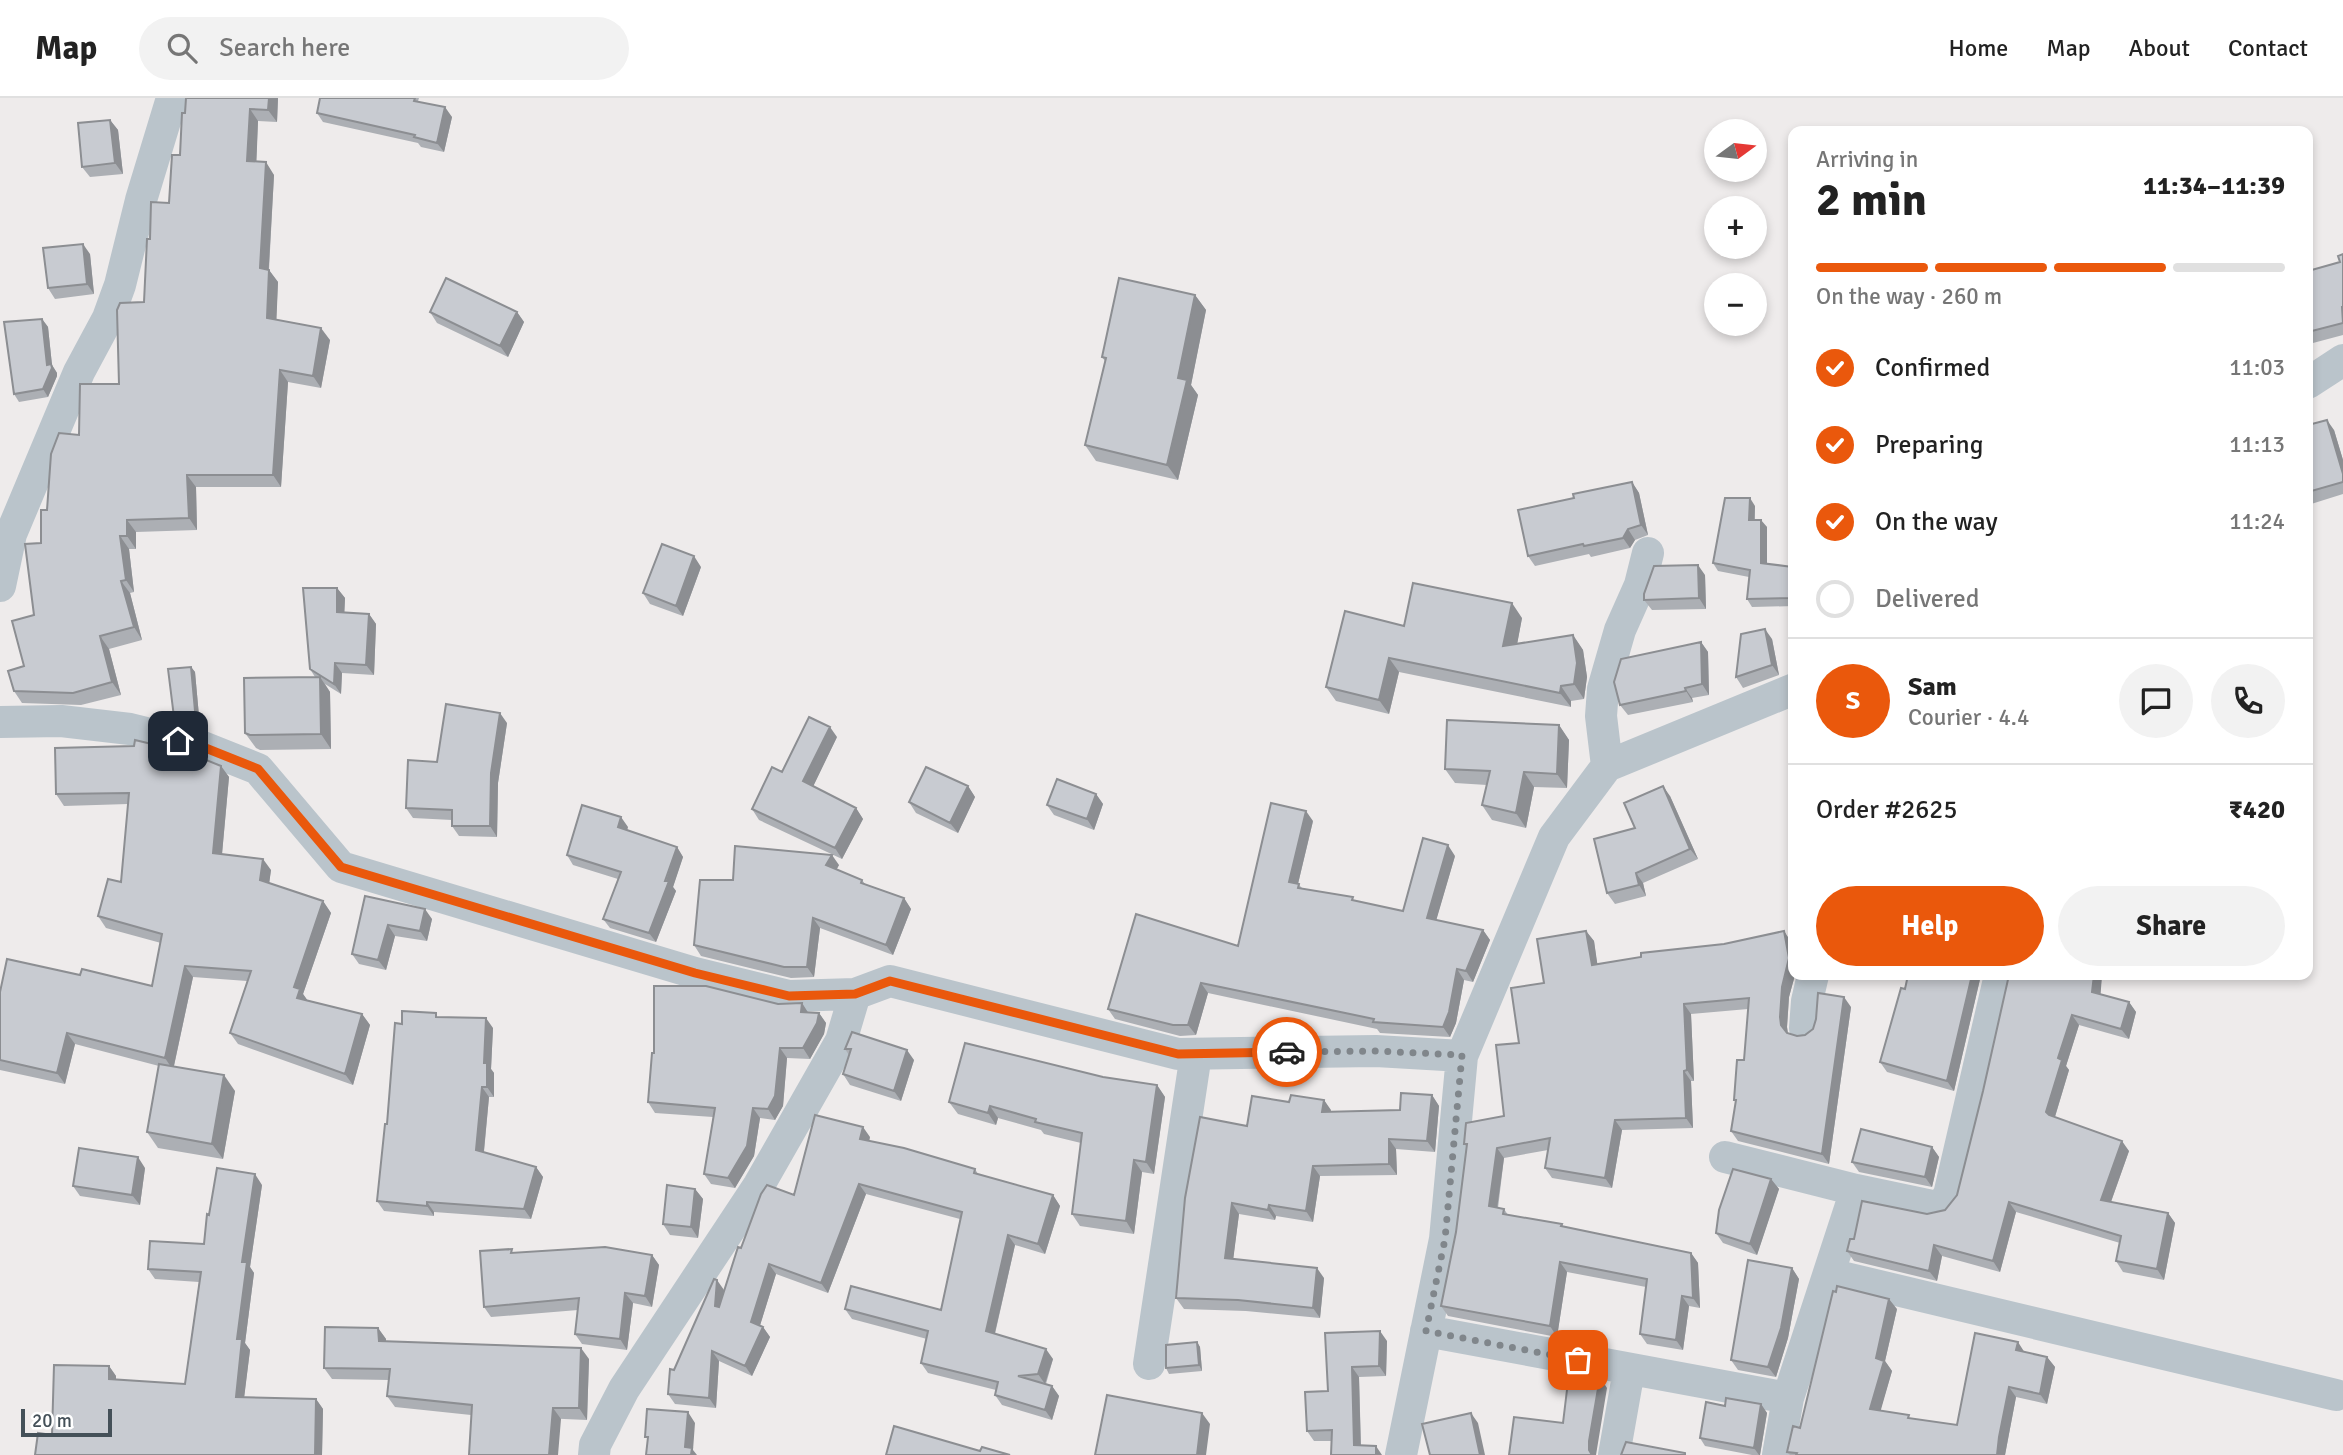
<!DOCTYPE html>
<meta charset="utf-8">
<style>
body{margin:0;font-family:Signika,sans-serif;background:#f2f2f2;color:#222;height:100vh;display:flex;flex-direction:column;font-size:26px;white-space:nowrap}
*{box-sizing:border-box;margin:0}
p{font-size:23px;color:#767676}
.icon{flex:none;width:38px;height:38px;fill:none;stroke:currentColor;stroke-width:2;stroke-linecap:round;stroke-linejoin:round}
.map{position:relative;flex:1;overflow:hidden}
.sheet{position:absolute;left:1788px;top:28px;width:525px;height:854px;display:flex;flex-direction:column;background:#fff;border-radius:14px;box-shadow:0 4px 10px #0003}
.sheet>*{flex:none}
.needle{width:46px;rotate:75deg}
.controls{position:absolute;left:1704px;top:21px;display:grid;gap:14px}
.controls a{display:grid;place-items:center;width:63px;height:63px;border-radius:50%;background:#fff;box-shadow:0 4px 10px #0003;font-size:35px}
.scale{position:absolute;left:21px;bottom:18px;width:91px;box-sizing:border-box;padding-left:7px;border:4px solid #445058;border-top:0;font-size:19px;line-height:24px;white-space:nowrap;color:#445058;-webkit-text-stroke:5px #fff;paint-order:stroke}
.pin{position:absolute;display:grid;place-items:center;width:60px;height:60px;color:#fff;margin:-30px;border-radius:14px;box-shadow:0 4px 10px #0006}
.courier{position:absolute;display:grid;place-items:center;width:70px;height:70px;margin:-35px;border:5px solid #ea580c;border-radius:50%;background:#fff;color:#222;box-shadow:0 2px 9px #0007}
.summary em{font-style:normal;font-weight:700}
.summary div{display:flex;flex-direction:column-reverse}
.summary{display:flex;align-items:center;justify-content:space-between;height:119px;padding:0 28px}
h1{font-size:46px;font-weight:700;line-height:52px}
.bar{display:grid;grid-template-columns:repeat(4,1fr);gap:10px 7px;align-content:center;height:84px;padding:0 28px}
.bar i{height:9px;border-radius:5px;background:#e0e0e0}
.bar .current{background:#ea580c}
.bar p{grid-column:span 4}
.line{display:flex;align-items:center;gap:18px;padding:0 28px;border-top:2px solid #e0e0e0}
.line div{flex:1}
.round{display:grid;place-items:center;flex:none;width:74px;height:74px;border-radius:37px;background:#f2f2f2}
ol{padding:0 28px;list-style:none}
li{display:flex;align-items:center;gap:21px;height:77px}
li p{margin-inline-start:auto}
li .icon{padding:7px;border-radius:50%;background:#ea580c;color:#fff;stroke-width:4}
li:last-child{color:#767676}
li i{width:38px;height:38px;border:4px solid #e0e0e0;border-radius:50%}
.button{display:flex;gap:14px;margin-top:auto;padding:14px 28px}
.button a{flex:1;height:80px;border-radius:42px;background:#ea580c;color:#fff;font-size:28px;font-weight:700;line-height:80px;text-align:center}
.button a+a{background:#f2f2f2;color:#222}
header{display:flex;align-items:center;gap:42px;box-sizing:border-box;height:98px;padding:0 35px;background:#fff;border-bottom:2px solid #e0e0e0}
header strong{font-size:33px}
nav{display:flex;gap:38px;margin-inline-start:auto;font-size:24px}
.search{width:490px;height:63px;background:#f2f2f2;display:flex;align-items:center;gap:18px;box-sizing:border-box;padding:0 24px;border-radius:38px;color:#767676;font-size:26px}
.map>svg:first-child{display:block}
</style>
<header>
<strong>Map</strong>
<div class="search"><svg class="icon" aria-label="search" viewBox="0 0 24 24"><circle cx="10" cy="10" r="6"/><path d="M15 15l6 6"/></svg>Search here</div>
<nav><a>Home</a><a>Map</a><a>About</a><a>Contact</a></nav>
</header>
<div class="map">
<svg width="2343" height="1357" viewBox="0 0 2343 1357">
<rect width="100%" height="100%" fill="#eeebeb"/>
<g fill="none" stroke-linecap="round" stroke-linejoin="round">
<path stroke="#bac4cb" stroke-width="32" d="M2308,285l35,-23
M0,488l11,-52 68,-162 29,-54 12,-33 21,-85 31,-102
M0,624l61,-1 69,8 73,18 55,22 83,98 354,106 94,23 66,-2
M1607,668l-6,-50 2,-27 17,-59 20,-45 8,-32
M1805,930l2,-27 6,-26
M1725,1059l131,33
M1829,1176l507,121
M1426,1233l362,67 -10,57
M1149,1266l47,-310
M1788,1300l68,-208 76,16 10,-1 7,-10 51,-220
M594,1357l1,-10 29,-56 135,-204 82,-144 14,-47 35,-13 288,73 198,-3 86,5 92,-219 53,-71 187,-77
M1401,1357l44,-216 17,-183
M1614,1357l15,-85"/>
</g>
<path fill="#acafb4" d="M186,0h92l-1,24 -19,-1 -2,41 18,13 -5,95 9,12 -2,38 54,20 -9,48 -33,-6 -7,105h-85l1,43 -61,2v17h-7l5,43 -4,1 12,47 -33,9 12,46 -40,10 -59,-2 -8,-12 10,-25 10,-51 7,-72 6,-33 32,-75 40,-51 25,-82 6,-63 19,-36 11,-48z
M320,0h99l-1,3 34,16 -8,35 -23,-5 -3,-4 -95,-21 -6,-9z
M110,22l8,10 5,44 -33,3 -8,-10z
M90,156l4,40 -39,5 -7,-11z
M2343,156v81l-30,8 -5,-6v-66l32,-9z
M1195,197l11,15 -15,75 7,10 -20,85 -82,-19 -11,-16 20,-84 -3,-4z
M430,214h87l7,10 -16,35 -71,-34z
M42,221l6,8 4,38 5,8v3l-9,21 -29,5 -5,-8z
M2308,327l26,5 9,30v34l-35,11z
M1632,384l7,11 9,42 -13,5 -5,8 -39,9 -2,-3 -54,12 -7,-10 46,-58z
M1755,408v14l12,7v37l27,4v38l-42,1 -5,-8 2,-22 -31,-6 -5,-8z
M701,469l-18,49 -33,-12 -7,-11z
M1705,477l1,34 -54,1 -8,-10z
M337,490l8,10 -1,15 25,1 7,10 -2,51 -32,-2 -1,21 -16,-10 5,8 1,57 -71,1 -4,-2 -11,-15 70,-56 -5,-8z
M1522,520l-5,26 56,-9 10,15 4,27 -3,22 -13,2v6l-172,-35 -10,42 -53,-13 -10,-14 78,-61z
M1772,541l7,36 -36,13 -7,-11z
M1701,544l7,10 1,43 -17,3 1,4 -65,13 -8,-10z
M191,569l4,5 5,55 -22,-5 -4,-5z
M507,625l-9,60 -1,54 -38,-1 -7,-10v-6l-39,-2 -7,-10 31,-46z
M1559,627l10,15 -2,48 -33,-1 -8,41 -34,-8 -10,-15 5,-20 -32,-2 -10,-14z
M837,639l-24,49 43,22 7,11 -21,40 -83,-39 -7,-11 30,-37z
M221,668l8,11 -7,77 49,16 -2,13 54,18 8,12 -28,81 4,6 55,14 8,11 -17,60 -115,-41 -8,-11 17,-52 -54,-4 -19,89 61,25 -12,68 -65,-11 -11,-16 12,-66 -84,-22 -10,40 -65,-14v-78l80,-17 72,11 9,-43 -55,-15 -8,-12 23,-34 7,-78 -64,2 -8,-12z
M968,688l7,11 -17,36 -42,-20 -7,-11z
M1096,696l7,10 -9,26 -40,-15 -7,-10z
M1670,698l28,63 -55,24 3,13 -31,8 -8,-11 28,-65z
M1313,723l-15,63 4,4 53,13 48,10 52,-55 -19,64 47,10 7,10 -17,42 -9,-2 -8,43 -6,14 -70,-4 -3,-4 -169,-36 -12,42 -16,1 -65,-17 -7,-10 130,-63z
M628,729l-1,3 50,17 6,10 -10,30 3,4 -20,51 -46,-14 -7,-9 15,-40 -45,-14 -6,-10z
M839,767l-3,5 26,10 3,4 39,14 7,11 -18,46 -73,-27 -6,49 -23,1 -90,-22 -7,-11 39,-65z
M365,798l67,23 -5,22 -32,-5 -9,34 -27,-6 -7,-10z
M1586,833l8,10 3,23 127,-20 60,-13 7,11 3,33h1l-6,22 -2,30 1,6 9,3 8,-1 46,-28 -22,157 -91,-23 -7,-10 5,-28 -2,-3 10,-40 4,-51 -57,5 3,67h-3l2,47 -71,2 -10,58 -60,-10 -7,-10 3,-18 -44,8 -6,50 6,1 4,6 54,9 2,3 127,26 7,10 2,45 -11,-2 -6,44 -36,-6 -7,-10 6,-47 -79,-15 -10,65 -109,-21 -7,-10 15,-74 11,-85 -3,-3 40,-28 15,-73 25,-60z
M1908,877h73l-27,116 -67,-19 -7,-10 25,-73z
M2009,877h93l-2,19 29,8 7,10 -7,27 -50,-14 -13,41 3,4 -14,47 74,34 -18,51 57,11 7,10 -11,57 -41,-8 -7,-11 4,-18 -104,-31 -16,60 -58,-16 -5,25 -83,-20 -7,-10 7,-12 73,-25 18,-4 12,-15 26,-104z
M802,905l6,10h11l7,10 -2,11 -14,25 -23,-1 -4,48 -8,14 -15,-2 -6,38 -19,32 -24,-4 -7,-10 9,-57 -58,-4 -7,-11 6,-49 124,-49z
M439,919l54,11 -2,41 3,4v24h-5l-5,55 52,15 7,10 -12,42 -97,-7v4l-50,-5 -7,-10 25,-177z
M852,934l62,28 -13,41 -51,-16 -7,-11 6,-19 -4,-6z
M1103,979l54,8 8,12 -11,77 -12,-2 -8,62 -54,-8 -8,-12 9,-71 -37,-9 -3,-4 -43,-12 -2,7 -38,-11 -9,-12z
M1432,997l7,11 -4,46 -39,-3 1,26 -77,1 -7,46 -37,-6 -1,4 -36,-6 -6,45 91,19 -4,40 -74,-7 -62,-2 -8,-11 113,-196 35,-2 7,12 69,-2z
M870,1039l-1,4 106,28 3,5 75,21 7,11 -15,48 -30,-9 -20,89 58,25 -7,25 6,2 7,10 -7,24 -50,-15 -7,-10 1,-5 -68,-17 -7,-10 6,-24 -75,-20 -7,-10 96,1 19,-91 -94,-25 -38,99 -52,-19 -16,51 3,2 7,10 -18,39 -33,-15 -3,47 -41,-4 -7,-10 6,-24 50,-80 -1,3 18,-45 53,-53z
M1932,1049l7,10 -7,30 -73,-15 -7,-10z
M145,1070l-5,37 -60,-9 -7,-10z
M1771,1081l8,10 -22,66 -34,-12 -7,-10z
M262,1087l-12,82 4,6 -9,70 5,7 -6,47 72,2 7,10 -1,46h-287l74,-89 7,10v4l69,4 14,-102 -44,-3 -7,-10 56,-25 5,-29z
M695,1091l8,10 -5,39 -28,-3 -7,-11z
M515,1155l137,2 7,10 -7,42 -19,-4 -6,47 -45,-6 -7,-10 3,-24 -87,7 -7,-10z
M1792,1170l7,11 -11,59 -12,39 -38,-7 -7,-10z
M1897,1211l-12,52 7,10 -12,40 31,8 46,6 68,-73 22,5 8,10 -8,37 -31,-7 -11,58h-215l-3,-3 13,-24z
M378,1230l8,11v2l203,18 -2,61 -116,-5 -76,-8 -8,-11 2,-16 -57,-1 -8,-11z
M1325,1235l62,8 -1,35 -27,1 2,68 21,10 -51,-14h-17l-7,-10 21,-40z
M1197,1244l3,5 2,24 -33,3 -3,-6z
M1761,1306l6,9 -7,42h-8l-47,-9 -5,-8 25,-32z"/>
<path fill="#8c8e92" d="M269,0h9l-1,24 -9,-12z
M445,9l7,10 -8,35 -7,-9z
M250,11l8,12 -2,52 -9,-12z
M110,22l8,10 5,44 -8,-11z
M266,64l8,13 -6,106 -8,-13z
M83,146l7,10 4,40 -7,-10z
M269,172l9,12 -2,49 -9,-13z
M1195,197l11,15 -15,75 7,10 -20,85 -11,-15 11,-87z
M517,214l7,10 -16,35 -8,-11z
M42,221l6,8 4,38 5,8v3l-9,21 -5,-8 4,-24z
M321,230l9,12 -9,48 -8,-12z
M280,272l8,12 -7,105 -8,-12z
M2327,322l7,10 9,30v14z
M187,377l9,12 1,43 -8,-12z
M1632,384l7,11 9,42 -7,-10z
M1750,400l5,8 -1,22 -5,-8z
M127,422l9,12v17l-9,-13z
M1761,422l6,7v44l-6,-8z
M1628,431l7,11 -5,8 -7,-10z
M120,438l9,13 5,43 -8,-12z
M694,458l7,11 -18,49 -7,-10z
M1698,467l7,10 1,34 -7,-11z
M1793,469l1,1v36l-5,-6z
M121,483l9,12 12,47 -8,-13z
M337,490l8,10 -1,25 -7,-11z
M1512,505l10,15 -8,43 -11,-15z
M369,516l7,10 -2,51 -8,-10z
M1765,531l7,10 7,36 -7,-10z
M1573,537l10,15 4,27 -3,22 -10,-15z
M100,538l9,13 12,46 -9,-13z
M1701,544l7,10 1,43 -7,-11z
M1389,560l10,14 -10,42 -10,-14z
M335,565l7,10 -1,21 -7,-10z
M191,569l4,5 5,55 -4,-5z
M320,579l10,15 1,57 -10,-15z
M1561,588l10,15v6l-11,-14z
M1685,590l7,10 1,4 -7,-11z
M500,615l7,10 -9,60 -1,54 -7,-11 1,-53z
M1559,627l10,15 -2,48 -10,-14z
M830,629l7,10 -26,54 -8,-10z
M221,668l8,11 -8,88 -8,-12z
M1524,674l10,15 -8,41 -10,-15z
M968,688l7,11 -17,36 -8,-10z
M1663,688l7,10 28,63 -8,-10z
M1096,696l7,10 -9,26 -7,-11z
M856,710l7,11 -21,40 -7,-11z
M1306,713l7,10 -17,71 -7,-10z
M621,719l7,10 -3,9 -7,-9z
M1448,747l7,11 -21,72 -7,-10z
M677,749l6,10 -10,30 3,4 -20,51 -7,-9z
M832,757l7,10 -6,11 -7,-11z
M263,761l8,11 -3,22 -8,-12z
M1636,775l7,10 3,13 -7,-11z
M904,800l7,11 -18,46 -7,-10z
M323,803l8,12 -28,81 5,7 -11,-3 -3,-11z
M425,811l7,10 -5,22 -7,-10z
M813,820l7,10 -6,49 -7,-10z
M388,827l7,11 -9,34 -8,-10z
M1483,832l7,10 -17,42 -7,-11z
M1586,833l8,10 5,34 -7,-10z
M1784,833l7,11 3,13v20h1l-6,22 -2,30 1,8 -7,-10 -1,-8z
M185,868l8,11 -20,93 -8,-12z
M1457,871l7,11 -8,43 -6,14 -7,-10z
M1972,877h9l-27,116 -7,-10z
M2094,877h8l-2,27 -8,-10z
M1201,885l7,10 -12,42 -8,-10z
M1844,899l7,10 -22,157 -7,-10z
M2129,904l7,10 -7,27 -8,-10z
M802,905l7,11 -8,-2z
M1684,906l7,10 3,67 -7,-11z
M819,915l7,10 -2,11 -14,25 -7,-11z
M362,916l8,11 -17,60 -8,-11z
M2072,917l7,10 -13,41 3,4 -16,53 -7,-11 12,-54z
M486,920l7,10 -2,41 3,4v24l-7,-10 -3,-24z
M67,935l8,11 -10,40 -8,-11z
M780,950l7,10 -4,48 -8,14 -7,-11z
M907,952l7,10 -13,41 -7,-10z
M1684,973l7,10 2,47 -7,-10z
M224,977l11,16 -12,68 -11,-15z
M1157,987l8,12 -11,77 -8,-12z
M482,989l7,10 -6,63 -7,-10z
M1432,997l7,11 -4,46 -8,-11z
M1324,1002l7,10 -2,12 -7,-10z
M990,1008l8,12 -2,7 -8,-12z
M753,1010l7,10 -6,38 -19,32 -7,-10z
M1615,1022l7,10 -10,58 -7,-10z
M863,1029l7,10 -3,12 -7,-10z
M1389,1041l7,10 1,26 -8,-11z
M2122,1043l7,10 -21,59 -7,-10z
M1932,1049l7,10 -7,30 -7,-10z
M1497,1050l7,10 -8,58 -7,-10z
M138,1059l7,11 -5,37 -8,-10z
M1134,1062l8,12 -8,62 -8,-13z
M1313,1068l7,10 -7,46 -7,-11z
M536,1069l7,10 -12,42 -7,-10z
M255,1076l7,11 -12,82 4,6 -9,70 5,7 -7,57 -7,-10 1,-58 5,-77z
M1771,1081l8,10 -22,66 -7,-11z
M859,1086l7,10 -38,99 -7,-10z
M695,1091l8,10 -5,39 -7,-11z
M1053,1097l7,11 -15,48 -7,-10z
M427,1104l7,10v4l-7,-10z
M2009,1104l7,10 -16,60 -7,-11z
M1232,1105l7,11 -7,55 -7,-11z
M1269,1107l7,11 -1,4 -7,-10z
M2168,1115l7,10 -11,57 -7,-11z
M1008,1137l7,10 -22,96 -7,-10z
M1934,1147l8,11 -5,25 -8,-10z
M1691,1155l7,10 2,45 -7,-10z
M652,1157l7,10 -7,42 -7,-11z
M1560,1164l7,10 -10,65 -7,-11z
M769,1166l7,10 -18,58 -7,-10z
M1317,1170l7,10 -4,40 -7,-10z
M1792,1170l7,11 -11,59 -12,39 -8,-10z
M717,1182l7,10 -2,26 -7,-10z
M625,1195l8,10 -6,47 -7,-11z
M1682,1198l7,10 -6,44 -7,-10z
M1889,1201l8,10 -12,52 7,10 -14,49 -8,-11 6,-51z
M763,1229l7,10 -18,39 -7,-10z
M378,1230l8,11v13l-7,-11z
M1380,1233l7,10 -1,35 -7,-10z
M1197,1244l3,5 2,24 -3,-6z
M2018,1244l7,11 -9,-3z
M581,1250l8,11 -2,61 -8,-12z
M1046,1251l7,10 -8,25 -7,-10z
M712,1253l7,10 -3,47 -7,-10z
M2047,1259l8,10 -8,37 -7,-10z
M109,1268l7,10v13l-7,-10z
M1352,1269l7,10 2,78 -7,-10z
M1600,1279l7,11 -11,67h-4l-3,-5v-9z
M1052,1288l7,10 -7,24 -7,-10z
M2009,1289l7,10 -11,58h-8l2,-18z
M316,1301l7,10 -1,46h-7z
M1761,1306l6,9 -7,42h-1l-5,-7z
M553,1310l8,11 -3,36h-9z
M688,1314l7,11 -2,27 4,5h-6l-6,-8z
M1202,1315l8,11 -4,31h-9z
M1471,1315l7,10 7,32h-5z
M1376,1348l6,9h-6z"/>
<path fill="#c8cbd1" stroke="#8c8e92" stroke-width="2" d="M186,0h83l-1,12 -18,-1 -3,52 19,1 -6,106 9,2 -2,48 54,10 -8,48 -33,-6 -7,105h-86l2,43 -62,2v16h-7l6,44 -5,1 13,46 -34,9 12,46 -39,11 -59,-2 -6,-20 16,-5 -12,-45 22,-6 -9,-71 16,-1v-33h6l4,-56 8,-21 20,2 1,-51h39l-2,-74 3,-7 24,-1 3,-63h3l1,-37 18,1 3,-48h8l2,-42h3z
M320,0h95l-1,3 31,6 -8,36 -23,-6 1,-2 -98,-22z
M110,22l5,43 -33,4 -4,-44z
M83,146l4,40 -39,4 -5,-40z
M2343,156v53h-1l1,16 -35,9v-61l32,-9 -2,-6z
M446,180l71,34 -17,34 -70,-34z
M1119,180l76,17 -17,83 9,2 -20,85 -82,-20 21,-87 -4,-1z
M42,221l5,46 4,-1 1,4 -9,21 -29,5 -10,-72z
M2327,322l16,54v8l-35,10v-67z
M1632,384l9,43 -13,4 -5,9 -39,8 -1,-2 -55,12 -10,-46 56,-12 -1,-4z
M1725,400h25l-1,22h12v43l32,4 -4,31 -42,1 3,-29 -37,-7z
M662,446l32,12 -18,50 -33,-13z
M1698,467l1,33 -55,2v-6l10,-28z
M1413,485l99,20 -9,43 70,-11 4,28 -3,21 -13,2 -1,7 -171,-35 -10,42 -53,-13 19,-76 59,15z
M303,490h34v24l32,2 -3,51 -31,-2 -1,21 -24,-15z
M1765,531l7,36 -36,12 5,-43z
M1701,544l1,42 -17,4 1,3 -66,14 -6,-23 7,-23z
M191,569l5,55 -22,-5 -6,-48z
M320,579l1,57 -71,1 -5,-2 -1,-55z
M446,606l54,9 -9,60 -1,53h-38v-16l-46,-2 2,-48 29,2z
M809,619l21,10 -27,54 53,27 -21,40 -83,-39 20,-42 10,5z
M1447,622l112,5 -2,49 -33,-2 -8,41 -34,-8 8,-34 -45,-2z
M135,642l54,13 32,13 -8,87 50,6 -3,21 63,21 -29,86 6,2 -3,9 65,16 -17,60 -115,-41 21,-62 -66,-5 -20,92 -98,-25 -10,40 -57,-13v-68l7,-33 73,16 2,-6 70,17 10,-52 -64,-18 10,-37 13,3 8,-89 -73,1 -1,-46 79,-2z
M926,669l42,19 -18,37 -41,-21z
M1057,681l39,15 -9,25 -40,-14z
M1663,688l27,63 -54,24 3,12 -32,8 -13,-54 41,-11 -11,-25z
M1271,705l35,8 -17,71 10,2 -1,4 55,9 -1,3 51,11 20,-73 25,7 -21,73 56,12 -17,41 -9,-2 -8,43 -6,15 -70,-5 1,-3 -173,-36 -13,42h-15l-65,-16 28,-95 102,32z
M582,707l39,12 -3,10 59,20 -12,34h4l-20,52 -46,-14 18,-47 -54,-17z
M735,748l97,9 -6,10 36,15 -1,3 43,15 -18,47 -73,-27 -6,49h-23l-90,-22 6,-65h33z
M365,798l60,13 -5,22 -32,-6 -10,35 -26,-6z
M1586,833l6,34 49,-8v-4l83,-9 60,-13 5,27 -7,29 -2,30 1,8 6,8 10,3 8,-1 8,-6 3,-10 2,-26 26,4 -22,157 -91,-23 5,-31h-2l3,-40h7l5,-62 -65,6 3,66 -3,1 2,47 -71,2 -10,58 -60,-10 5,-30 -53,10 -8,58 15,3 -1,5 59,10 -1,2 130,27 2,45 -11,-2 -6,44 -36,-6 7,-55 -87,-17 -10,64 -109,-20 15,-74 11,-88h-3l2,-21 38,-7 -8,-71 23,-2 -8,-55 33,-5 -7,-44z
M1908,877h64l-25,106 -67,-19 21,-74 4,1z
M2009,877h85l-2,17 37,10 -8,27 -49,-14 -14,43 4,2 -16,52 3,3 73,26 -21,59 67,13 -11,56 -41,-8 5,-25 -112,-34 -16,59 -59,-16 -5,26 -82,-20 3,-12h4l8,-38 65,13 18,-4 12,-15 26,-104z
M654,888h52l72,18 24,-1 -1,9 18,1 -2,10 -14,25h-23l-5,48 -7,13 -15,-1 -6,38 -19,32 -24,-4 11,-66 -67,-6 4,-49h2z
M402,913l34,2v4l50,1 -2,45h3v24h-5l-6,63 60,17 -12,42 -97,-7v4l-50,-5 8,-77h2l8,-101 7,1z
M852,934l55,18 -13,41 -51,-17 8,-25h-6z
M965,945l138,34 54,8 -11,77 -12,-2 -8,61 -54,-7 10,-81 -47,-11 1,-3 -46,-13 -2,7 -39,-11z
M159,966l65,11 -12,69 -65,-12z
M1401,995l31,2 -5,46 -38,-2v25l-76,2 -7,45 -37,-6 -1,5 -36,-7 -7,55 92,10 -4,40 -75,-8 -62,-2 9,-100 15,-81 47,9 5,-30 37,6 2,-7 33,5 -2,12 78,-2z
M815,1017l48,12 -3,12 44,9 71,21 -1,4 79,22 -15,49 -30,-9 -22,96 60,18 -8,25 -20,2 34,10 -7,24 -50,-15 3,-13 -77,-19 7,-32 -83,-22 6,-23 90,24 21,-98 -103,-28 -38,99 -52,-19 -18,58 12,5 -18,39 -33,-15 -3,47 -41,-4 2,-25 4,1 40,-91 3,1 -2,26 4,1 19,-60 3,1 20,-54 6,-9 27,10z
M1861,1031l71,18 -7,30 -73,-15z
M79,1050l59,9 -6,38 -59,-9z
M217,1070l38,6 -13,88h5l-10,77h5l-6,58 80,2 -1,56h-280l3,-22 14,2 2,-70 55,1v13l76,5 16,-112 -53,-3 2,-28 54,3 3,-30 2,1z
M1733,1071l38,10 -21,65 -34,-11 3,-23z
M667,1087l28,4 -4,38 -28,-3z
M605,1149l47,8 -7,41 -20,-3 -5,46 -45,-5 4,-36 -95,9 -4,-56 32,-2 -1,4z
M1748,1162l44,8 -11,60 -13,39 -37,-7z
M1837,1188l52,13 -13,59 8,3 -14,48 39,6 -1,3 49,7 18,-92 43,9 -2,8 31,7 -7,37 -31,-7 -10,50 -2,18h-201l1,-2 -10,-1 6,-26 7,2 33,-137 3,1z
M325,1229l53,1 1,13 202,7 -2,60h-26l-4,47h-80l3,-50 -85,-9 3,-27 -66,-1z
M1380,1233l-1,35 -27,1 2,78 22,1v9h-45l1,-25 -25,1 -2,-39 23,-1 -3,-58z
M1197,1244l2,23 -33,3v-23z
M1569,1275l31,4 -11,64v9l3,5h-83l5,-38 49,6z
M1107,1297l95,18 -5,42h-102z
M1726,1300l35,6 -7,44 -54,-10 6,-36 19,4z
M647,1311l41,3 -3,35 7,1 -1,7h-45l2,-18h-3z
M1471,1315l9,42h-50l-8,-31z
M894,1328l86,25 2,-4 28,8h-124z
M1626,1344l59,11v2h-64z"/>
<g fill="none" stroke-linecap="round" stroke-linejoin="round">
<path stroke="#80868b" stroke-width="7" stroke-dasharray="0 12.6" d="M1287,954l89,-1 86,4 -17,184 -19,92 152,29"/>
<path stroke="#ea580c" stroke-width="9" d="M178,643l25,6 55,22 83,98 354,106 94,23 66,-2 35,-13 288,73 109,-2"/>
</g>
</svg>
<div class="controls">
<a><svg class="needle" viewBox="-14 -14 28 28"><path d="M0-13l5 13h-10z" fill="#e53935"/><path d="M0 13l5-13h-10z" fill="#767676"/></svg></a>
<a>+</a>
<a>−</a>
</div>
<div class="scale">20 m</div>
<div class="pin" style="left:1578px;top:1262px;background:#ea580c"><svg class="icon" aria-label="bag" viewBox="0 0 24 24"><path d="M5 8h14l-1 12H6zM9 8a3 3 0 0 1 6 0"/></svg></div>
<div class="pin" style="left:178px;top:643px;background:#1f2937"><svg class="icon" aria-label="home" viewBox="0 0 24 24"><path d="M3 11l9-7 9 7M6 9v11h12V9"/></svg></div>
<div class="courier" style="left:1287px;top:954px"><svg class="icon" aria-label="car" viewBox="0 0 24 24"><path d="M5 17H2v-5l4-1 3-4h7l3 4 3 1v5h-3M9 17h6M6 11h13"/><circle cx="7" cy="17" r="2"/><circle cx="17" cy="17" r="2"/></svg></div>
<section class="sheet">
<div class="summary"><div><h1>2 min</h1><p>Arriving in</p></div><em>11:34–11:39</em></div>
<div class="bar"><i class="current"></i><i class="current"></i><i class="current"></i><i></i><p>On the way · 260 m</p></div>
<ol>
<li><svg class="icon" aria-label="check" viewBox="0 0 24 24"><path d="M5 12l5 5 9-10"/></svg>Confirmed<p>11:03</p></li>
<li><svg class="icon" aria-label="check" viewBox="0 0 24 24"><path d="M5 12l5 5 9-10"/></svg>Preparing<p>11:13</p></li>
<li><svg class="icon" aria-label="check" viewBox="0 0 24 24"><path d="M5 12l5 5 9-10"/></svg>On the way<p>11:24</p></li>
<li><i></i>Delivered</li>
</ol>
<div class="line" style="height:126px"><b class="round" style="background:#ea580c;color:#fff">S</b><div><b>Sam</b><p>Courier · 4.4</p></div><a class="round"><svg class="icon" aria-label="chat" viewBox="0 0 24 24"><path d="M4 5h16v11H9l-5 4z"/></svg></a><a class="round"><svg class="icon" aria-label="phone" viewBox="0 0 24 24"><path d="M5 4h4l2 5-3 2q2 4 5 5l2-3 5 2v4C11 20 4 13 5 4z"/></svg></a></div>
<div class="line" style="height:91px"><div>Order #2625</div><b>₹420</b></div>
<div class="button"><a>Help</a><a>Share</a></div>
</section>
</div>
